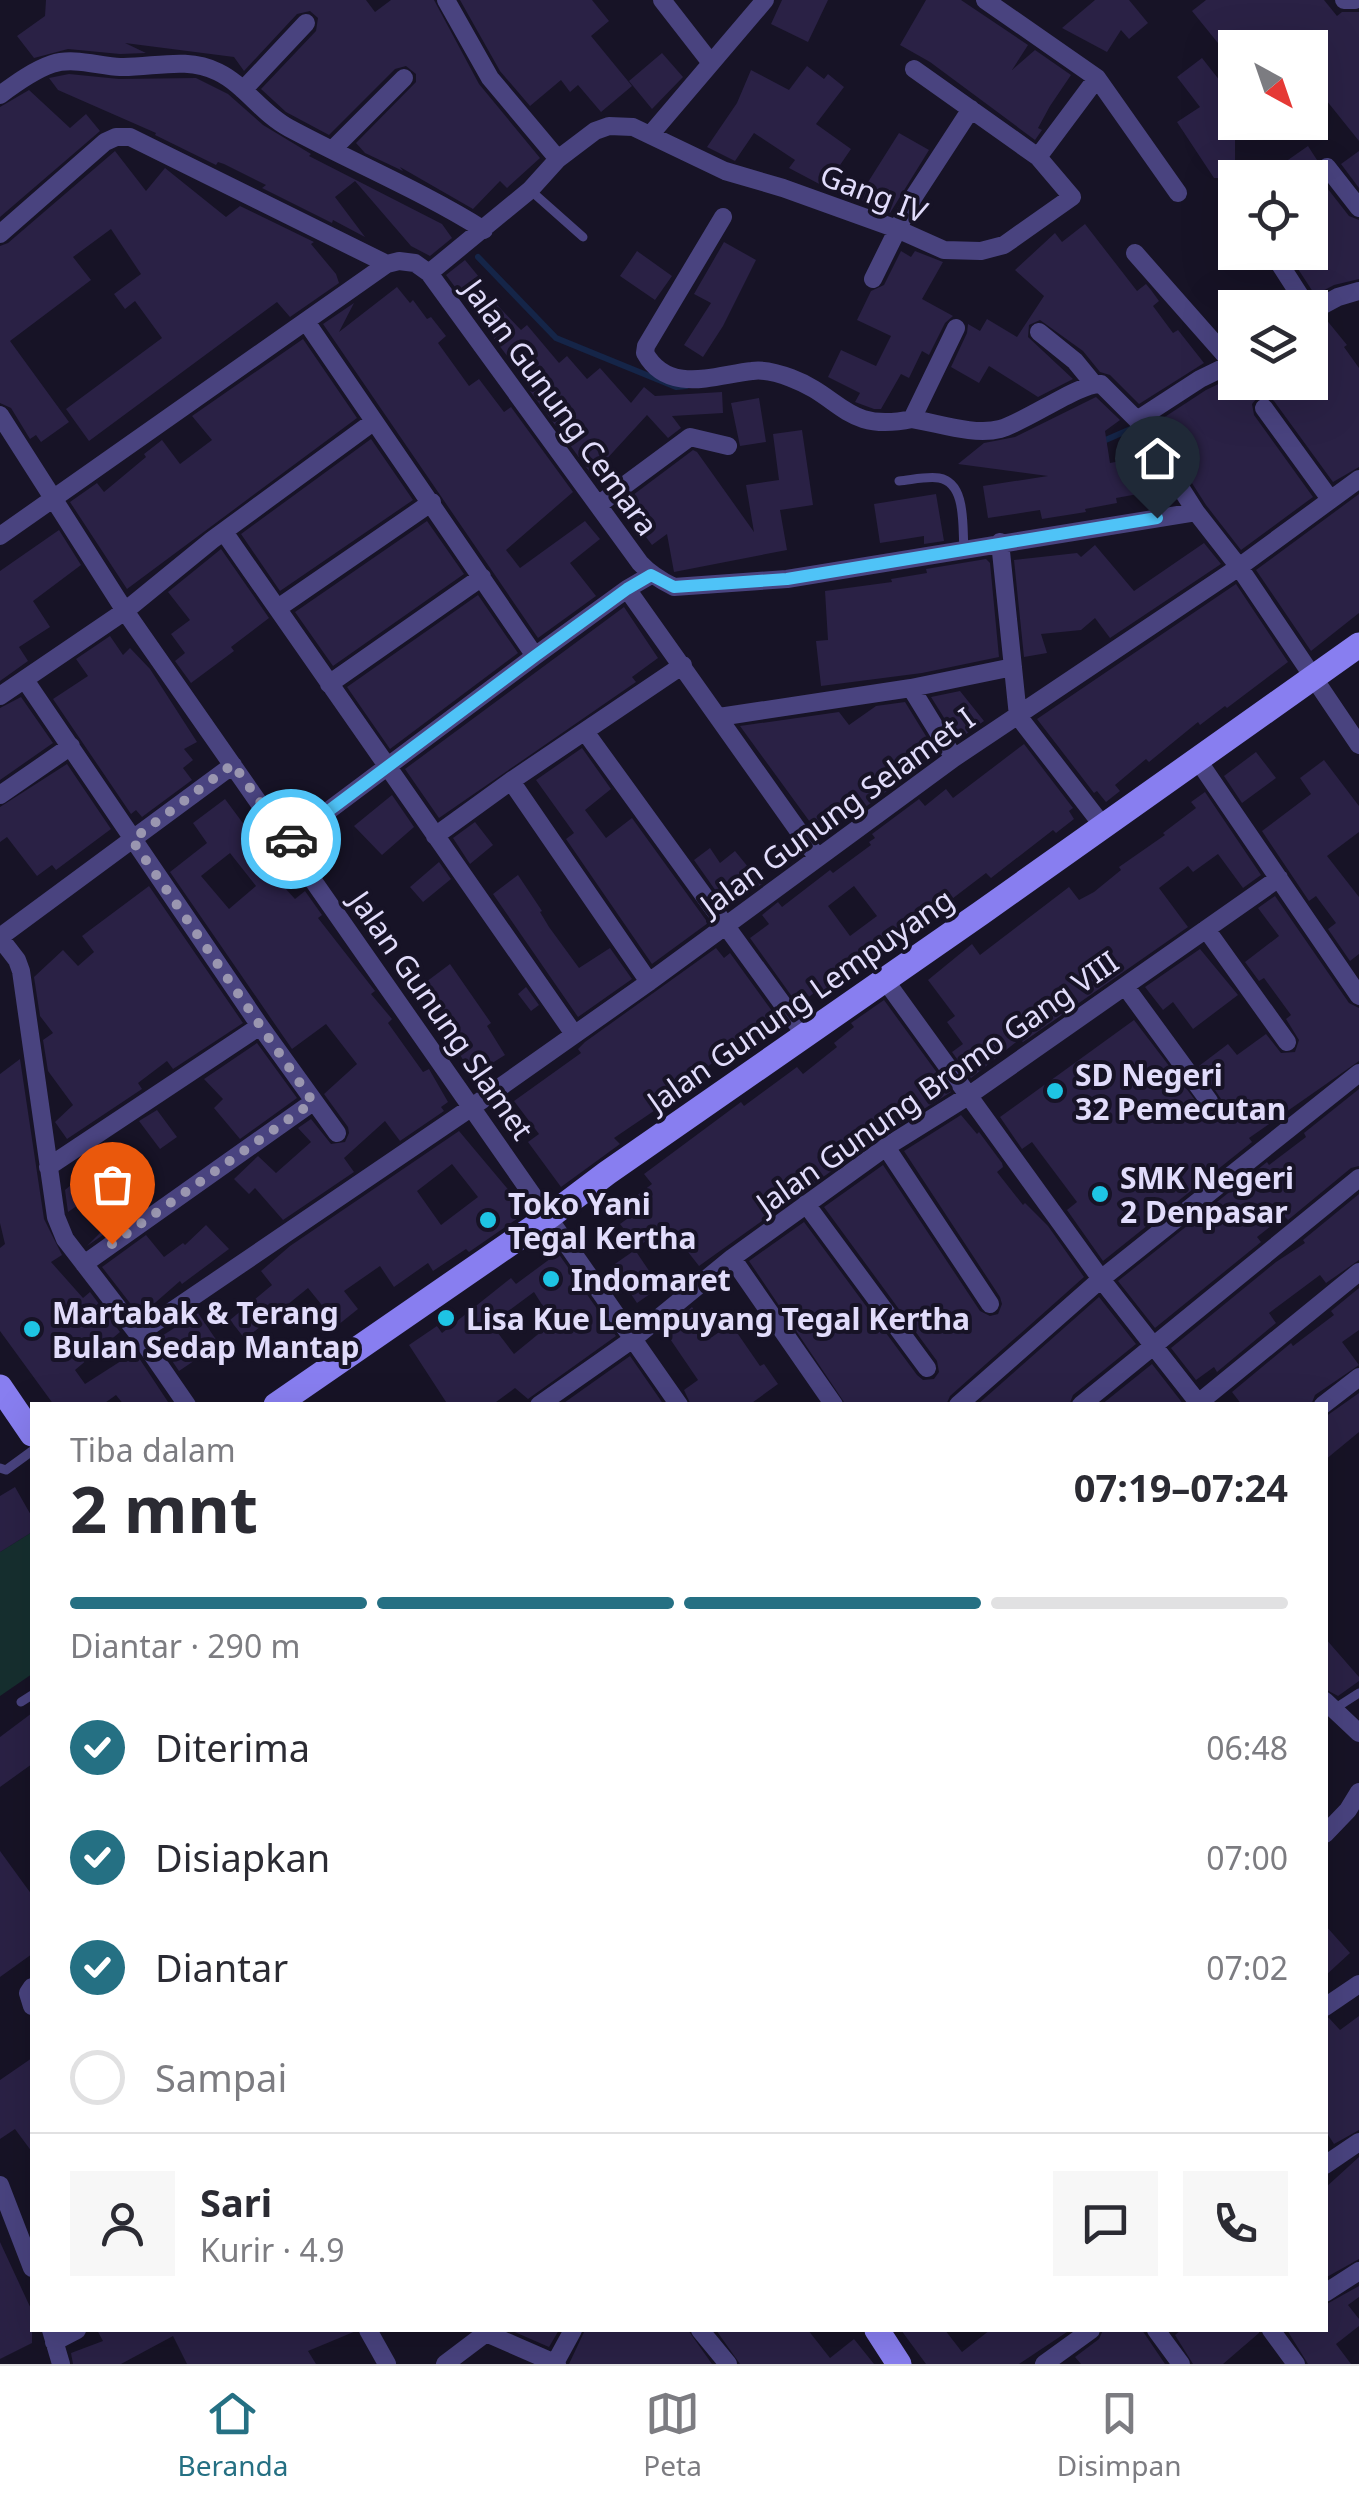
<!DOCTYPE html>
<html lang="id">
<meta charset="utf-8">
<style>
body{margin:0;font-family:"Noto Sans",sans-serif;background:#f7f7f7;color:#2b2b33;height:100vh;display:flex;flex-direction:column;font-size:38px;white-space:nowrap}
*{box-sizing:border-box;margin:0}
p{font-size:32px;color:#7c7c81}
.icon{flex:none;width:55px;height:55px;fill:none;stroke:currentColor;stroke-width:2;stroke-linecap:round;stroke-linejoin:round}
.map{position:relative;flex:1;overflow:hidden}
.sheet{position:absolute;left:30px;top:1402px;width:1298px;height:930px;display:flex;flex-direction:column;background:#fff;border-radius:0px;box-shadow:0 10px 40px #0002}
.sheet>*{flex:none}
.needle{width:65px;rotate:140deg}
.buttons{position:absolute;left:1218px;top:30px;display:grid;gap:20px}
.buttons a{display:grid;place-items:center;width:110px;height:110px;border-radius:0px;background:#fff;box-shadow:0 10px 40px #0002;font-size:50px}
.pin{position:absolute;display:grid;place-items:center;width:85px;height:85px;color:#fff;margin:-102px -42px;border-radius:50% 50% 50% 0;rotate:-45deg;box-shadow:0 0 10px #0007}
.pin .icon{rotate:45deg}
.courier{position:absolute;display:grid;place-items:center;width:100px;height:100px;margin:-50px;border:8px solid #4fc3f7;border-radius:50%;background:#fff;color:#222;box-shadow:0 2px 12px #0007}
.overview em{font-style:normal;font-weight:700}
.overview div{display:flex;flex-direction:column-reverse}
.overview{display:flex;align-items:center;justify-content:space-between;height:170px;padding:0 40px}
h1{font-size:65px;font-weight:700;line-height:75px}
.bar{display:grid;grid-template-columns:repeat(4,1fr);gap:15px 10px;align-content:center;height:120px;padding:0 40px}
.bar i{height:12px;border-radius:8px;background:#e1e1e2}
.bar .active{background:#257083}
.bar p{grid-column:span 4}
.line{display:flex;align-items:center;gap:25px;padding:0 40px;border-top:2px solid #e1e1e2}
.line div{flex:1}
.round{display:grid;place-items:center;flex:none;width:105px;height:105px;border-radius:0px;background:#f7f7f7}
ol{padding:0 40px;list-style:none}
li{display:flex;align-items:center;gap:30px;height:110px}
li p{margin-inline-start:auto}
li .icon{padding:10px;border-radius:50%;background:#257083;color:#fff;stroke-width:4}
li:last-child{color:#7c7c81}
li i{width:55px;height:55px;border:5px solid #e1e1e2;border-radius:50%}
.menu{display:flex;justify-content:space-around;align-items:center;height:140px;border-top:2px solid #e1e1e2;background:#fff;font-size:28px;color:#7c7c81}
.menu a{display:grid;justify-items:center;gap:5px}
.menu .active{color:#257083}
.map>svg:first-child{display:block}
</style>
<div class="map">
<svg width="1359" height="2364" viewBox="0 0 1359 2364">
<rect width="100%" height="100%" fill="#171326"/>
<path fill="#162f2f" d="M32,1532v142l-32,22v-144z"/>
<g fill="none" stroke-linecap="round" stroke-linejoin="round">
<path stroke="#152548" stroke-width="6" d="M478,257l78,81 120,49 10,-1
M1101,442l39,-17"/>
</g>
<path fill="#2a2145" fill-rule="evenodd" d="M46,0h320l9,12 16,-12h43l45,84 61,74 -33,30 -7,-7 -27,28 -73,-42 3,4 -38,-18 -9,-10 60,-61v-8l-10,-8 -11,3 -66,66 -43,-23 -25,-23 55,-58 2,-13 -8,-7 -13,3 -53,57 -10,-14 -109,-14 21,10 -26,1 -52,-5 -34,9 -17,-22 28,-20z
M460,0h132l17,21 -18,15 41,50 -31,26 -23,-27 -8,7 -9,-12 -31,26 -30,-35z
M782,0h46l-20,42 -37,-18z
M926,0h35l67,45 -16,25 23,-20 36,25 -21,31 -12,22 4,2 -7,10 -105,-78 -30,-17z
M1095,0h34l19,23 -19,16 -8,-9 -14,22 -45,-24z
M1206,0h118l13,16 5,-4h17v129l-49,-61v-32h-88l-30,-37z
M662,53l21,24 -31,32 -23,-28z
M1202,58l33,42v78h-21l-37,-56 23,-15 -23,-30z
M807,66l17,13 4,-5 16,13 -28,37 35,25 -26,38 -36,-19 6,-8 -41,-27 -19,28 -28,-14 30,-44 14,-33 38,20z
M69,74l50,5 77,-1 32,16 35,31 48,29 -2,2 133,68 10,14 -22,18 -19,-10 -56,-65 -20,16 30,40 -32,-17 -1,3 -70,-35 4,-3 -42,-21 -6,-2 -2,3 -61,-30 1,-2 -98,-43 -9,-12z
M29,90l41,38 16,-14 14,17 -100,86v-110z
M899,133l30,17 -39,63 -14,-10 -3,4 -15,-9z
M1308,146l9,14 -2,8 2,7 32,41 10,4v59l-25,6 -19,10 -28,-43h23v-74h-48z
M115,151l31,40 19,-23 61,49 14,-11 74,36 -3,2 25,30 3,9 -49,34 -13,-15 -188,139 -23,-32 96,-71 -27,-37 -10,8 -11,-15 27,-20 -30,-45 -38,28 18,23 -81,61 59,81 -28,20 -5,-7 -6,4 -19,-31 -11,-5v-157l8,-3z
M1359,151v37l-18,-24z
M1085,224l52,67 9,-7 5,6 8,11 -6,5 20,27 5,-3 26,33 -65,41 -29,-29 -10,-3 -17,-21 -43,-31 -11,5 -1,12 45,42 -35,18 -49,-31 -10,17 -28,-16 16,-34 1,-9 12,7 7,-12 30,18 27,-41 -29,-26 40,-37 7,9z
M724,242l32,18 -33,66 -20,31 -19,-12 27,-42 -17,-9z
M637,251l35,25 -17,24 -35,-24z
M901,251l10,6 4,-6 28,11 -21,37 31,17 -8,7 -16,32 -7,-4 -13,27 -8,-4 -20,35h-7l-19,-7 5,-9 -32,-16 13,-27 35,16 15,-30 -34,-16 14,-29 13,-6z
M465,260l19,23 -10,-5 26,30 21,22 6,-5 32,38 8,-7 20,23 13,-11 31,35 13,-16 11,9 67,-4 1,21 -51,3 9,12 -13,10 -21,-23 -55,60 -62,-84 2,-2 -86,-114z
M397,287l13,16 3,-3 14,19 4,-2 15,19 -8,7 31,43 10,-7 25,33 7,-5 62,85 -67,58 14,18 65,-47 15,18 -30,24 26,33 -58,42 -215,-314 31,-21 -15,29z
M1325,318l22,27 -3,2 15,21v99l-26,15 -59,-81 -6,-5 -10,1 -6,7 2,11 59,82 -72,53 -35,-45 -52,-81 52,-34 29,-14v6h75v-58z
M303,339l54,79 -230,171 -57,-87 27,-19 7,9 42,-35 -2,-3 18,-14 18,24 32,-24 -20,-24z
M1096,397l24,23 -15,11 5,32 36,-7 20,33 -50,9 1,5 -32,6 1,3 -44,7 -2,-9 -52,8 -5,-32 65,-10 -90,-12 26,-21 31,-6z
M759,398l7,44 -26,4 -9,-43z
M802,430l11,75 -33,5 7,40 -113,22 -7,-38 -15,11 -31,-41 72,-54 4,2 57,80 -8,-47 33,-5 -6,-46z
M371,439l42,61 -133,91 -39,-57z
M936,494l8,47 -20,3v-8l-44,7 -6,-39z
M1359,494v119l-48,38 -55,-81z
M427,521l37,53 -131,92 -38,-54z
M59,530l22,35 -48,36 17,26 -31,20 9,14 -28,20v-110z
M1204,543l17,21 -111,74 -15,-20 -14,12 -40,4 6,19 -23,4 -10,-97 63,-7 4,4 14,-12 39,46z
M221,549l48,69 -38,29 3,4 -43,32 -16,-22 10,-8 -14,-19 19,-14 -22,-28z
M986,559l4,4 9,94 -77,16 -101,13 -5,-45 12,-1 -3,-49 67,-9 -1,-3 36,-6 -1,-4z
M1236,584l52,78 -61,46 -2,-2 -25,19 -2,-3 -49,40 -3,-3 -31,26 5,6 -14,11 -9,-11 -3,2 -57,-74z
M478,595l40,58 -128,96 -43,-62z
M624,607l34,51 -26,19 4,5 -197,136 -34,-49z
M110,636l13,19 7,-7 20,21 47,73 -13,7 9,11 -10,8 9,12 -50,37 -6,-7 -5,4 -78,-115 35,-23 -12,-17z
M960,691l24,30 -26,19 -27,-43z
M21,697l32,46 -53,37v-72z
M905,702l32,52 -81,60 -4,-5 -34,24 -78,-107 99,-14 10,13 27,-19z
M1024,744l49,64 -4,3 5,8 -18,14 -3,-3 -62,48 -5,-5 -59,45 -6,-8 -29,23 5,7 -36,27 -2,-3 -39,29 -2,-3 -20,15 -48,-67 19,-14 -7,-9 16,-13 4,5 48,-37 3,3 38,-28 -2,-3 6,-4 -3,-4 47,-35 6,7 21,-17 7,9zM854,886l23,30 -27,20 -22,-30z
M582,748l29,41 -26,21 21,28 26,-20 76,105 -56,41 -86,-125 8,-6 -38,-53z
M1256,752l20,26 -34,25 -18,-27z
M1324,760l35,46v26l-32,24 32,41v57l-9,7 -22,-32 8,-6 -20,-27 -7,5 -47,-70 49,-37 -11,-16z
M67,764l44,65 -55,41 -4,-5 -15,11 -30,-39 -7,5v-35z
M1205,792l56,83 -18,13 -25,-34 -25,18 -5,-6 -29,22 29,39 -165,115 -3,-3 -49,39 -19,-26 11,-8 -16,-22 8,-6 -27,-36 44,-36 8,11 89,-68 10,13 15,-8 27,-22 -2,-3 46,-32 -2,-2 33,-25 -5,-6z
M392,795l22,32 -32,28 -28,-29z
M225,799l23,31 9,-6 12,15 11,15 -15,12 30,33 10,-8 17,24 -4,3 57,73 -4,3 21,25 -4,4 35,49 6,-3 19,33 -7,5 3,4 -44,30 -15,-20 -41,37 10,14 -71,48 -28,-32 -6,6 -15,-15 24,-23 18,17 35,-31 -13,-14 13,-9 20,25 14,-2 4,-9 -1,-6 -24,-33 33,-30 -31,-40 -34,25 -122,-177 37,-29 -14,-20zM230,853l26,33 -27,23 -28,-33z
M475,822l18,23 -23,19 -17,-26z
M710,848l10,15 15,-12 27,33 -34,24 -34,-48z
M439,862l12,17 -28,23 -13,-15z
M518,875l24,36 -2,1 9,15 30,41 31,-20 22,31 -54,38 -85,-123z
M149,886l94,137 -70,46 -6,-8 -29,22 4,6 -75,50 -12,-17 18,-17 -25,-34 -5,-31 10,-7 -13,-17 -6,-39 29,-27 15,16 16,-14 -12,-16z
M1275,896l74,107 10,5v53l-110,77 3,4 -149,119 -36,-51 10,-8 -45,-60 -10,7 -22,-32 134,-97 71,93 12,-3 4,-11 -22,-33 29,-22 9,11 29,-21 15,19 14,-1 4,-12 -13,-21 5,-4 -27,-37 -5,3 -14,-19 34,-26 -21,-28z
M716,948l8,10 6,-5 50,69 -19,14 -2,-3 -21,15 -2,-3 -42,32 4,4 -84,57 6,6 -59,43 -33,-45 11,-8 -25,-33 67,-48 -3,-4 7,-7z
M1200,949l38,46 -45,34 -20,-27 -10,8 -18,-23z
M450,964l41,59 -4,3 18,29 -32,20 -13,-20 6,-4 -24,-35 -4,3 -20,-31z
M526,987l13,18 -8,6 -13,-17z
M884,1000l67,92 -72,45 -180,129 -32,-41 -29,22 -18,-23 11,-8 -8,-10 29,-22 -8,-10 97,-72 3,4 53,-39 6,7 34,-27 -3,-4 20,-16 -3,-4z
M257,1043l40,55 -57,41 -26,-31 9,-9 -19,-20z
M20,1059l24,160 18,36 -11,7 32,36 7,-6 30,40 -45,38 10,14 50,-32 35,53h-46l-8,-10 -14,10h-48l-54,-74v-83l5,-4 -5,-21v-149z
M1359,1089v77l-8,2 -63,52 -4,-4 -27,21 4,5 -106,86 -37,-47 149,-119 2,3 37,-28 -2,-4z
M157,1110l20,27 -17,12 -21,-28z
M961,1115l16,19 2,-2 23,31 1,4 -6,5 26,33 2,-2 23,23 36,51 -134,119 -4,9h-100l-97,-144 55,-39 113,153 6,5 11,-1 5,-7 -2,-11 -113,-154 59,-42 97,146 10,5 8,-2 4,-10 -2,-7 -96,-146z
M459,1131l68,81 -58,40 -3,-3 -33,22 -5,-8 -34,24 -14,-21 -36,25 14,18 -20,16 -30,-37 -63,51 -15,-19 42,-35 -11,-14 29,-25zM452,1164l26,33 -37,28 -24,-34z
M105,1144l44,59 -62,43 19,-19 -22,-26 -16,11 -3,-22 28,-23 -9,-9z
M1359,1194v66l-33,23 -6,-8 -51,38 7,10 -59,49 -3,-5 -18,13 -25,-32 105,-86 29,-19 -2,-3z
M206,1225l23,24 -47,35 -2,-3 -40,35 -38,-49 44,-32 18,22 19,-14 2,2z
M635,1250l25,37 -23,16 -25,-37z
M558,1253l58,83 -88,63 -13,-11 -23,17h-44l-39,-60 28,-19 5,7 69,-55 5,6zM534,1292l19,30 -39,32 -23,-30z
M1359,1288v42l-17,12 17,23 -44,30 -4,10h-69l-10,-13 59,-49 2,3 41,-31 -3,-4z
M1099,1297l37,47 -63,51 -4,10h-92z
M692,1307l20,30 19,-13 29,42 4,-2 14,20 -29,21h-58l-7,-15 14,-10 -34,-50z
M198,1313l21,31 -40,27 -22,-32z
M630,1356l34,49h-103z
M1152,1364l32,41h-83z
M1359,1393v39l-34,28v-43z
M15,1487l17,30v15l-32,20v-56z
M1325,1638l34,39v4l-21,15 -13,-7z
M32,1713v51l-32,23v-50z
M0,1851l32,44v59l-32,23z
M1325,1925l25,28 -25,23z
M1359,2016v114l-25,14 -9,-14v-111l4,-1 11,12z
M32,2058v94l-17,-23 -15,10v-59z
M1359,2157v102l-34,19v-90z
M0,2242l32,69v32l-32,16z
M1359,2286v11l-11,8 11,14v7l-23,18 15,20h-43l-21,-34h38v-25z
M97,2330h259v1l-48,20 8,13h-129l-14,-28 -52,28h-48l-2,-11 32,-12z
M510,2330h49l-10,17z
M585,2330h103l24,34h-143z
M716,2330h92l22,28 24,-19 20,25h-134z
M901,2330h44l17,22 28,-22h80l-51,34h-93z
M1103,2330h39l23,34h-84l-6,-7 24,-18z
M1181,2330h78v3l-36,31h-30l-18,-29z"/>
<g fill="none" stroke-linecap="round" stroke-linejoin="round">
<path stroke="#49437f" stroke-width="9" d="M530,190l53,47
M899,481c12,-1 28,-5 40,-3 28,5 23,49 25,70
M0,1468l6,2 26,-19
M21,1702l11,-7
M1334,1709l25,-16"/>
<path stroke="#49437f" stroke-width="18" d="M446,0l44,78 68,81
M662,0l49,63
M985,0l112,78 81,115
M1344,0h11
M243,90l63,-67
M0,95c16,-12 34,-25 52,-31 21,-7 47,2 68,3 33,1 66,-11 98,5 27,13 44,42 71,56 65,35 133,63 195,102
M650,135l115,-135
M332,150l72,-72
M1038,157l59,-79
M1327,167l32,41
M723,217l-77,129 -1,7c23,42 70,22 107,18 13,-2 26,2 39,7 51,19 55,55 121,41
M0,234l105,-92 11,-5h14l257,127
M1272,252l36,56
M1135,253l97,110
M429,273l101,-83 28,-31 37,-28 14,-5 24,1 92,44 58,17 114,41 47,21 37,1 23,-6 68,-48 -34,-40 -124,-88
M873,279l40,-81 58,-89
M1310,312l28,-15 21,-6
M307,323l228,333
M956,328l-44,91c26,4 62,17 88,10 26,-7 81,-47 101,-45l37,37 58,91
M1039,332l36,29 18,22
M1264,408l66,91
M0,415l125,196 554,794
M1137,420l63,-41 35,-17
M598,505l92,-68 38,9
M224,532l350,502
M0,536l387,-272 12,-3 16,2 14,10 211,290c10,11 20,17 34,24l113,-8 409,-67 43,55 120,178
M1000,542l18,174 85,110
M627,589l190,268
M278,608l154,-106
M25,680l235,346 77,107
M329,684l153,-107
M911,688l43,70
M0,696l125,-85 87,-71 161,-118
M719,717l192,-29 102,-21
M586,733l219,302
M1197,759l162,237
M511,781l138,201
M0,795l71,-49
M435,836l76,-55 172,-116
M288,841l247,-185 92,-67 24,-14
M1206,929l81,113
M0,937l233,-172
M0,938l17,22 4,11 35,246 9,22 73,95 49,71
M885,980l216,299 99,126
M1125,986l84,115
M886,1147l104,157
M48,1167l212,-141
M806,1204l121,164
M732,1258l102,147
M84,1264l229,-162
M138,1334l334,-227 177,-125 305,-224 285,-191 120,-88
M539,1405l94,-66 99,-81 154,-111 82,-51 311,-218
M958,1405l143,-126 258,-206
M1081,1405l278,-227
M1196,1405l163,-133
M1323,1405l36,-28
M1325,1701l34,32
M1325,1834l23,-24 11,-18
M32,1987l-4,6 4,13
M1325,2007l34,-23
M1325,2165l34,-23
M0,2185l32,83
M1325,2293l34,-22
M51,2330l10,34
M368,2330l19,34
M700,2330l28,34
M1156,2330l25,34
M1271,2330l25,34
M54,2342l23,-12
M555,2363l18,-33
M445,2364l41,-31 71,31
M1044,2364l47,-34"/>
<path stroke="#887ef0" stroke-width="25" d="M0,1387l32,47
M276,1405l274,-189 57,-43 374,-260 378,-268
M877,2330l22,34"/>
</g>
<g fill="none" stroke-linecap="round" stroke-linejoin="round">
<path stroke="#9a96b0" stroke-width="10" stroke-dasharray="0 18" d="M112,1244l201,-142 -181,-262 101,-76 55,77 3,-2"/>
<path stroke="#4fc3f7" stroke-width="12" d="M291,839l244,-183 92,-67 24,-14 23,12 113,-8 370,-61"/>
</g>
<g fill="#1ec4e4" stroke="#171326" stroke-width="4">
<circle cx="1055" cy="1091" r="10"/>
<circle cx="1100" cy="1194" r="10"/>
<circle cx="488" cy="1220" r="10"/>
<circle cx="551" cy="1279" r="10"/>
<circle cx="446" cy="1318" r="10"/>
<circle cx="32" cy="1329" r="10"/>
</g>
<g text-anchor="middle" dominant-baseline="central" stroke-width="8" stroke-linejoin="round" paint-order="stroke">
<g font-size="30" fill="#e1dcfb" stroke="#171326">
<text transform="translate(874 193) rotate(21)">Gang IV</text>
<text transform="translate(561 407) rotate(54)">Jalan Gunung Cemara</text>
<text transform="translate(837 811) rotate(-36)">Jalan Gunung Selamet I</text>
<text transform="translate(800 1000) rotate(-35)">Jalan Gunung Lempuyang</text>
<text transform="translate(442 1015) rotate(55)">Jalan Gunung Slamet</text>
<text transform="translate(937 1082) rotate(-35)">Jalan Gunung Bromo Gang VIII</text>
</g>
<g font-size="30" font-weight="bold" fill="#e1dcfb" stroke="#171326" text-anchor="start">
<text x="1075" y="1074">SD Negeri<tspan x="1075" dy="34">32 Pemecutan</tspan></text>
<text x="1120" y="1177">SMK Negeri<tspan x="1120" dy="34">2 Denpasar</tspan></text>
<text x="508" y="1203">Toko Yani<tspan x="508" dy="34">Tegal Kertha</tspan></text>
<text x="571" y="1279">Indomaret</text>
<text x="52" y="1312">Martabak &amp; Terang<tspan x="52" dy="34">Bulan Sedap Mantap</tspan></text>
<text x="466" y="1318">Lisa Kue Lempuyang Tegal Kertha</text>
</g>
</g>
</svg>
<div class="buttons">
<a><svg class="needle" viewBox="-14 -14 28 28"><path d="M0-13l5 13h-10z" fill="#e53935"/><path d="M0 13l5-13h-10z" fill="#7c7c81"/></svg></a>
<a><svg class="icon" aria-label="locate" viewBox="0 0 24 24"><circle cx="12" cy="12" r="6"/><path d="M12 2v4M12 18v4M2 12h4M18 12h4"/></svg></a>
<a><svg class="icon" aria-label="layers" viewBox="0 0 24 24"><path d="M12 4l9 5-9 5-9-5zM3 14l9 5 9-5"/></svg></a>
</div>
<div class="pin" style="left:112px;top:1244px;background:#ea580c"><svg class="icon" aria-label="bag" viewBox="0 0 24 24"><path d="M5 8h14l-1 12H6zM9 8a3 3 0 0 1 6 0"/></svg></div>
<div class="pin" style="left:1157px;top:518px;background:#1f2937"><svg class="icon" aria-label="home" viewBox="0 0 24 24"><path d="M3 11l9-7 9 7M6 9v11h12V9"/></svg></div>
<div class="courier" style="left:291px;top:839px"><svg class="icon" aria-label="car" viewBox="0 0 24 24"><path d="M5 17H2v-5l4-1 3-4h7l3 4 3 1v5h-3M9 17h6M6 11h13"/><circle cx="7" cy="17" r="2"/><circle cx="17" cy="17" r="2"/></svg></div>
<section class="sheet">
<div class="overview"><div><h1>2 mnt</h1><p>Tiba dalam</p></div><em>07:19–07:24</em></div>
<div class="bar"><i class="active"></i><i class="active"></i><i class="active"></i><i></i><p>Diantar · 290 m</p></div>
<ol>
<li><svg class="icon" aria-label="check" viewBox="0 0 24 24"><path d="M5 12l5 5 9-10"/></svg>Diterima<p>06:48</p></li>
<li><svg class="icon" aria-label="check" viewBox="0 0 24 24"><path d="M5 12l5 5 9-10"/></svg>Disiapkan<p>07:00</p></li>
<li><svg class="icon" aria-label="check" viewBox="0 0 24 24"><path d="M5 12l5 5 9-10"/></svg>Diantar<p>07:02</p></li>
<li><i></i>Sampai</li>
</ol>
<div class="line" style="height:180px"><a class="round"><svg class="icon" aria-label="person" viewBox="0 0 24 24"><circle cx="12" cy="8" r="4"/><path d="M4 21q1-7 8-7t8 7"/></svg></a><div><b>Sari</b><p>Kurir · 4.9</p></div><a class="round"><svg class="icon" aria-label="chat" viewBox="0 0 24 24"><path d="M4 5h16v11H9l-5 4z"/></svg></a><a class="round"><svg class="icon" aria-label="phone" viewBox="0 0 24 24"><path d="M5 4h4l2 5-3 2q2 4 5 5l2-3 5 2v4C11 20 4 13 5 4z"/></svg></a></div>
</section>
</div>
<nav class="menu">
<a class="active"><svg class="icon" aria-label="home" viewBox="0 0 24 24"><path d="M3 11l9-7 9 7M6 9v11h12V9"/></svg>Beranda</a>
<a><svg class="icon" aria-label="map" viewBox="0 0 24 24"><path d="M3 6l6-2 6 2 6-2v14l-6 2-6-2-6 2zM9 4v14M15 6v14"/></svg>Peta</a>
<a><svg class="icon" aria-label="saved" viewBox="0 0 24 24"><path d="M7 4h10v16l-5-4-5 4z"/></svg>Disimpan</a>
</nav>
